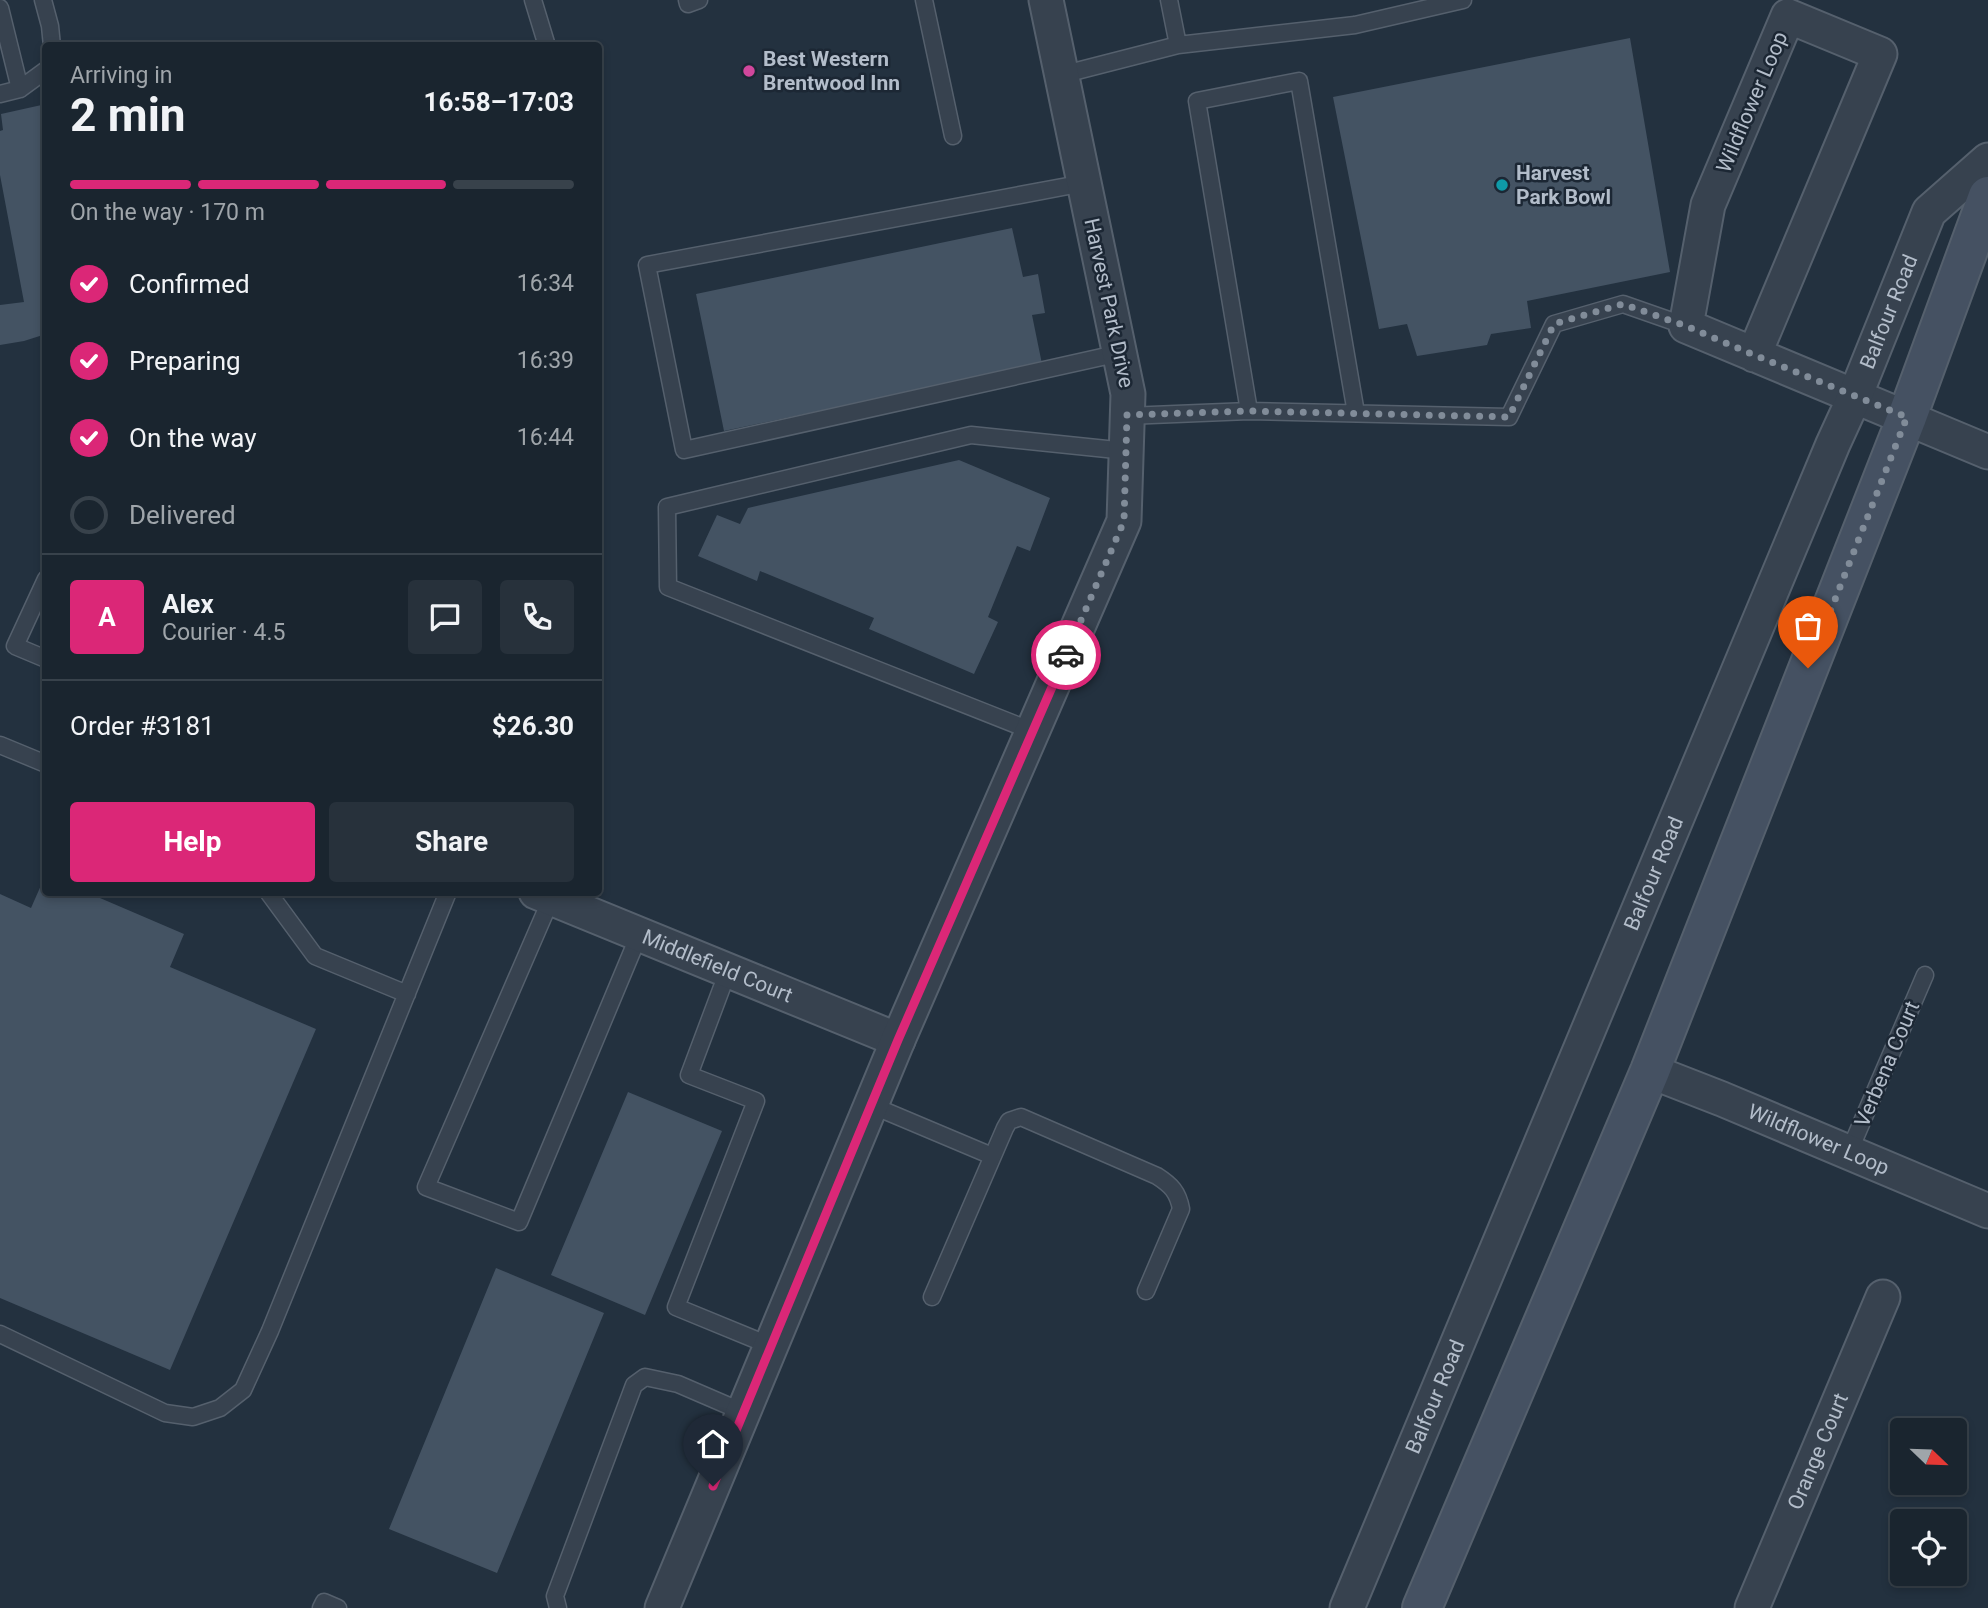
<!DOCTYPE html>
<meta charset="utf-8">
<style>
body{margin:0;font-family:Roboto,sans-serif;background:#27313b;color:#f1f3f6;height:100vh;display:flex;flex-direction:column;font-size:26px;white-space:nowrap}
*{box-sizing:border-box;margin:0}
p{font-size:23px;color:#9fa5aa}
.icon{flex:none;width:38px;height:38px;fill:none;stroke:currentColor;stroke-width:2;stroke-linecap:round;stroke-linejoin:round}
.map{position:relative;flex:1;overflow:hidden}
.drawer{position:absolute;left:42px;top:42px;width:560px;height:854px;display:flex;flex-direction:column;background:#1a252f;border-radius:7px;box-shadow:0 4px 10px #0003,0 0 0 2px #38424b}
.drawer>*{flex:none}
.needle{width:46px;rotate:113deg}
.controls{position:absolute;left:1890px;top:1418px;display:grid;gap:14px}
.controls a{display:grid;place-items:center;width:77px;height:77px;border-radius:7px;background:#1a252f;box-shadow:0 4px 10px #0003,0 0 0 2px #38424b;font-size:35px}
.pin{position:absolute;display:grid;place-items:center;width:60px;height:60px;color:#fff;margin:-72px -30px;border-radius:50% 50% 50% 0;rotate:-45deg;box-shadow:0 0 7px #0007}
.pin .icon{rotate:45deg}
.courier{position:absolute;display:grid;place-items:center;width:70px;height:70px;margin:-35px;border:5px solid #db2777;border-radius:50%;background:#fff;color:#222;box-shadow:0 2px 9px #0007}
.overview em{font-style:normal;font-weight:700}
.overview div{display:flex;flex-direction:column-reverse}
.overview{display:flex;align-items:center;justify-content:space-between;height:119px;padding:0 28px}
h1{font-size:46px;font-weight:700;line-height:52px}
.bar{display:grid;grid-template-columns:repeat(4,1fr);gap:10px 7px;align-content:center;height:84px;padding:0 28px}
.bar i{height:9px;border-radius:5px;background:#38424b}
.bar .selected{background:#db2777}
.bar p{grid-column:span 4}
.line{display:flex;align-items:center;gap:18px;padding:0 28px;border-top:2px solid #38424b}
.line div{flex:1}
.round{display:grid;place-items:center;flex:none;width:74px;height:74px;border-radius:7px;background:#27313b}
ol{padding:0 28px;list-style:none}
li{display:flex;align-items:center;gap:21px;height:77px}
li p{margin-inline-start:auto}
li .icon{padding:7px;border-radius:50%;background:#db2777;color:#fff;stroke-width:4}
li:last-child{color:#9fa5aa}
li i{width:38px;height:38px;border:4px solid #38424b;border-radius:50%}
.primary-button{display:flex;gap:14px;margin-top:auto;padding:14px 28px}
.primary-button a{flex:1;height:80px;border-radius:7px;background:#db2777;color:#fff;font-size:28px;font-weight:700;line-height:80px;text-align:center}
.primary-button a+a{background:#27313b;color:#f1f3f6}
.map>svg:first-child{display:block}
</style>
<div class="map">
<svg width="1988" height="1608" viewBox="0 0 1988 1608">
<rect width="100%" height="100%" fill="#23313f"/>
<path fill="#445363" d="M1630,38l40,234 -143,29 4,27 -40,6 -4,11 -70,11 -10,-32 -28,5 -46,-232z
M46,104v230l-22,7 -24,4v-40l24,-3 -24,-127v-44l3,-1 -2,-16z
M1012,228l11,49 15,-3 7,39 -13,2 10,49 -318,67 -28,-137z
M959,460l91,38 -20,53 -13,-5 -29,71 10,5 -24,52 -105,-45 5,-11 -114,-47 -3,10 -59,-25 19,-41 23,9 8,-16z
M46,874v18h40l98,42 -14,33 146,62 -146,341 -170,-72v-404l31,14z
M628,1092l94,39 -77,184 -94,-40z
M496,1268l108,45 -107,260 -108,-44z"/>
<g fill="none" stroke-linecap="round" stroke-linejoin="round">
<g stroke="#55606d" stroke-width="19">
<path id="lane" d="M43,0l7,26 2,20
M533,0l14,46
M687,0l1,4 11,-4
M924,0l29,136
M0,8l20,81 -20,5
M1178,45l177,-20 108,-25
M1061,75l117,-30 -9,-45
M20,89l26,-19
M1084,183l-437,82 37,185 436,-97
M1249,411l-52,-310 102,-20 57,332
M1127,416l122,-5 260,6 45,-93 69,-20 63,22
M46,579l-31,67 31,13
M1032,731l-364,-144 -1,-80 304,-72 155,16
M0,745l46,19
M268,892l47,64 92,38
M551,899l-125,288 93,35 120,-287
M728,971l-39,104 67,26 -80,206 95,39
M871,1105l121,51
M1849,1152l76,-177
M932,1297l73,-169 4,-7 12,-4 136,59c14,9 21,16 24,33l-35,82
M0,1334l165,79 28,4 27,-9 23,-18 27,-59 178,-439
M321,1608l3,-6 14,6
M558,1608l-3,-12 79,-211 11,-8 33,7 65,28"/>
</g>
<g stroke="#55606d" stroke-width="37">
<g id="street">
<path d="M1754,355l126,-301 -92,-38 -80,189 -22,121 302,126"/>
<path id="s1" d="M536,892l362,148"/>
<path id="s2" d="M1650,1071l72,28 266,112"/>
<path d="M662,1608l236,-568 226,-519 4,-127 -82,-394"/>
<path id="s3" d="M1347,1608l486,-1164 22,-48 74,-184 59,-52"/>
<path id="s4" d="M1752,1608l131,-311"/>
</g>
</g>
<g stroke="#55606d" stroke-width="42">
<path id="secondary" d="M1422,1608l228,-537 257,-654 81,-221"/>
</g>
<use href="#lane" stroke="#37424f" stroke-width="16"/>
<use href="#street" stroke="#37424f" stroke-width="33"/>
<use href="#secondary" stroke="#455162" stroke-width="38"/>
</g>
<g fill="none" stroke-linecap="round" stroke-linejoin="round">
<path stroke="#818c99" stroke-width="7" stroke-dasharray="0 12.6" d="M1066,655l58,-134 3,-106 122,-4 260,6 45,-93 69,-20 63,22 68,29 153,62 -99,251"/>
<path stroke="#db2777" stroke-width="9" d="M713,1486l185,-446 168,-385"/>
</g>
<circle fill="#d1479c" stroke="#1c2734" stroke-width="2.5" cx="749" cy="71" r="7"/>
<circle fill="#0f9aa8" stroke="#1c2734" stroke-width="2.5" cx="1502" cy="185" r="7"/>
<g text-anchor="middle" dominant-baseline="central" stroke-width="5" stroke-linejoin="round" paint-order="stroke">
<g font-size="21" font-weight="bold" fill="#b3bdca" stroke="#1c2734" text-anchor="start">
<text x="763" y="59">Best Western<tspan x="763" dy="24">Brentwood Inn</tspan></text>
<text x="1516" y="173">Harvest<tspan x="1516" dy="24">Park Bowl</tspan></text>
</g>
<g font-size="21" fill="#b3bdca" stroke="#1c2734">
<text transform="translate(1752 102) rotate(-67)">Wildflower Loop</text>
<text transform="translate(1109 303) rotate(78)">Harvest Park Drive</text>
<text stroke="none"><textPath href="#s3" startOffset="1405">Balfour Road</textPath></text>
<text stroke="none"><textPath href="#s3" startOffset="796">Balfour Road</textPath></text>
<text stroke="none"><textPath href="#s1" startOffset="196">Middlefield Court</textPath></text>
<text transform="translate(1887 1064) rotate(-67)">Verbena Court</text>
<text stroke="none"><textPath href="#s2" startOffset="182">Wildflower Loop</textPath></text>
<text stroke="none"><textPath href="#s3" startOffset="229">Balfour Road</textPath></text>
<text stroke="none"><textPath href="#s4" startOffset="170">Orange Court</textPath></text>
</g>
</g>
</svg>
<div class="controls">
<a><svg class="needle" viewBox="-14 -14 28 28"><path d="M0-13l5 13h-10z" fill="#e53935"/><path d="M0 13l5-13h-10z" fill="#9fa5aa"/></svg></a>
<a><svg class="icon" aria-label="locate" viewBox="0 0 24 24"><circle cx="12" cy="12" r="6"/><path d="M12 2v4M12 18v4M2 12h4M18 12h4"/></svg></a>
</div>
<div class="pin" style="left:1808px;top:668px;background:#ea580c"><svg class="icon" aria-label="bag" viewBox="0 0 24 24"><path d="M5 8h14l-1 12H6zM9 8a3 3 0 0 1 6 0"/></svg></div>
<div class="pin" style="left:713px;top:1486px;background:#1f2937"><svg class="icon" aria-label="home" viewBox="0 0 24 24"><path d="M3 11l9-7 9 7M6 9v11h12V9"/></svg></div>
<div class="courier" style="left:1066px;top:655px"><svg class="icon" aria-label="car" viewBox="0 0 24 24"><path d="M5 17H2v-5l4-1 3-4h7l3 4 3 1v5h-3M9 17h6M6 11h13"/><circle cx="7" cy="17" r="2"/><circle cx="17" cy="17" r="2"/></svg></div>
<section class="drawer">
<div class="overview"><div><h1>2 min</h1><p>Arriving in</p></div><em>16:58–17:03</em></div>
<div class="bar"><i class="selected"></i><i class="selected"></i><i class="selected"></i><i></i><p>On the way · 170 m</p></div>
<ol>
<li><svg class="icon" aria-label="check" viewBox="0 0 24 24"><path d="M5 12l5 5 9-10"/></svg>Confirmed<p>16:34</p></li>
<li><svg class="icon" aria-label="check" viewBox="0 0 24 24"><path d="M5 12l5 5 9-10"/></svg>Preparing<p>16:39</p></li>
<li><svg class="icon" aria-label="check" viewBox="0 0 24 24"><path d="M5 12l5 5 9-10"/></svg>On the way<p>16:44</p></li>
<li><i></i>Delivered</li>
</ol>
<div class="line" style="height:126px"><b class="round" style="background:#db2777;color:#fff">A</b><div><b>Alex</b><p>Courier · 4.5</p></div><a class="round"><svg class="icon" aria-label="chat" viewBox="0 0 24 24"><path d="M4 5h16v11H9l-5 4z"/></svg></a><a class="round"><svg class="icon" aria-label="phone" viewBox="0 0 24 24"><path d="M5 4h4l2 5-3 2q2 4 5 5l2-3 5 2v4C11 20 4 13 5 4z"/></svg></a></div>
<div class="line" style="height:91px"><div>Order #3181</div><b>$26.30</b></div>
<div class="primary-button"><a>Help</a><a>Share</a></div>
</section>
</div>
